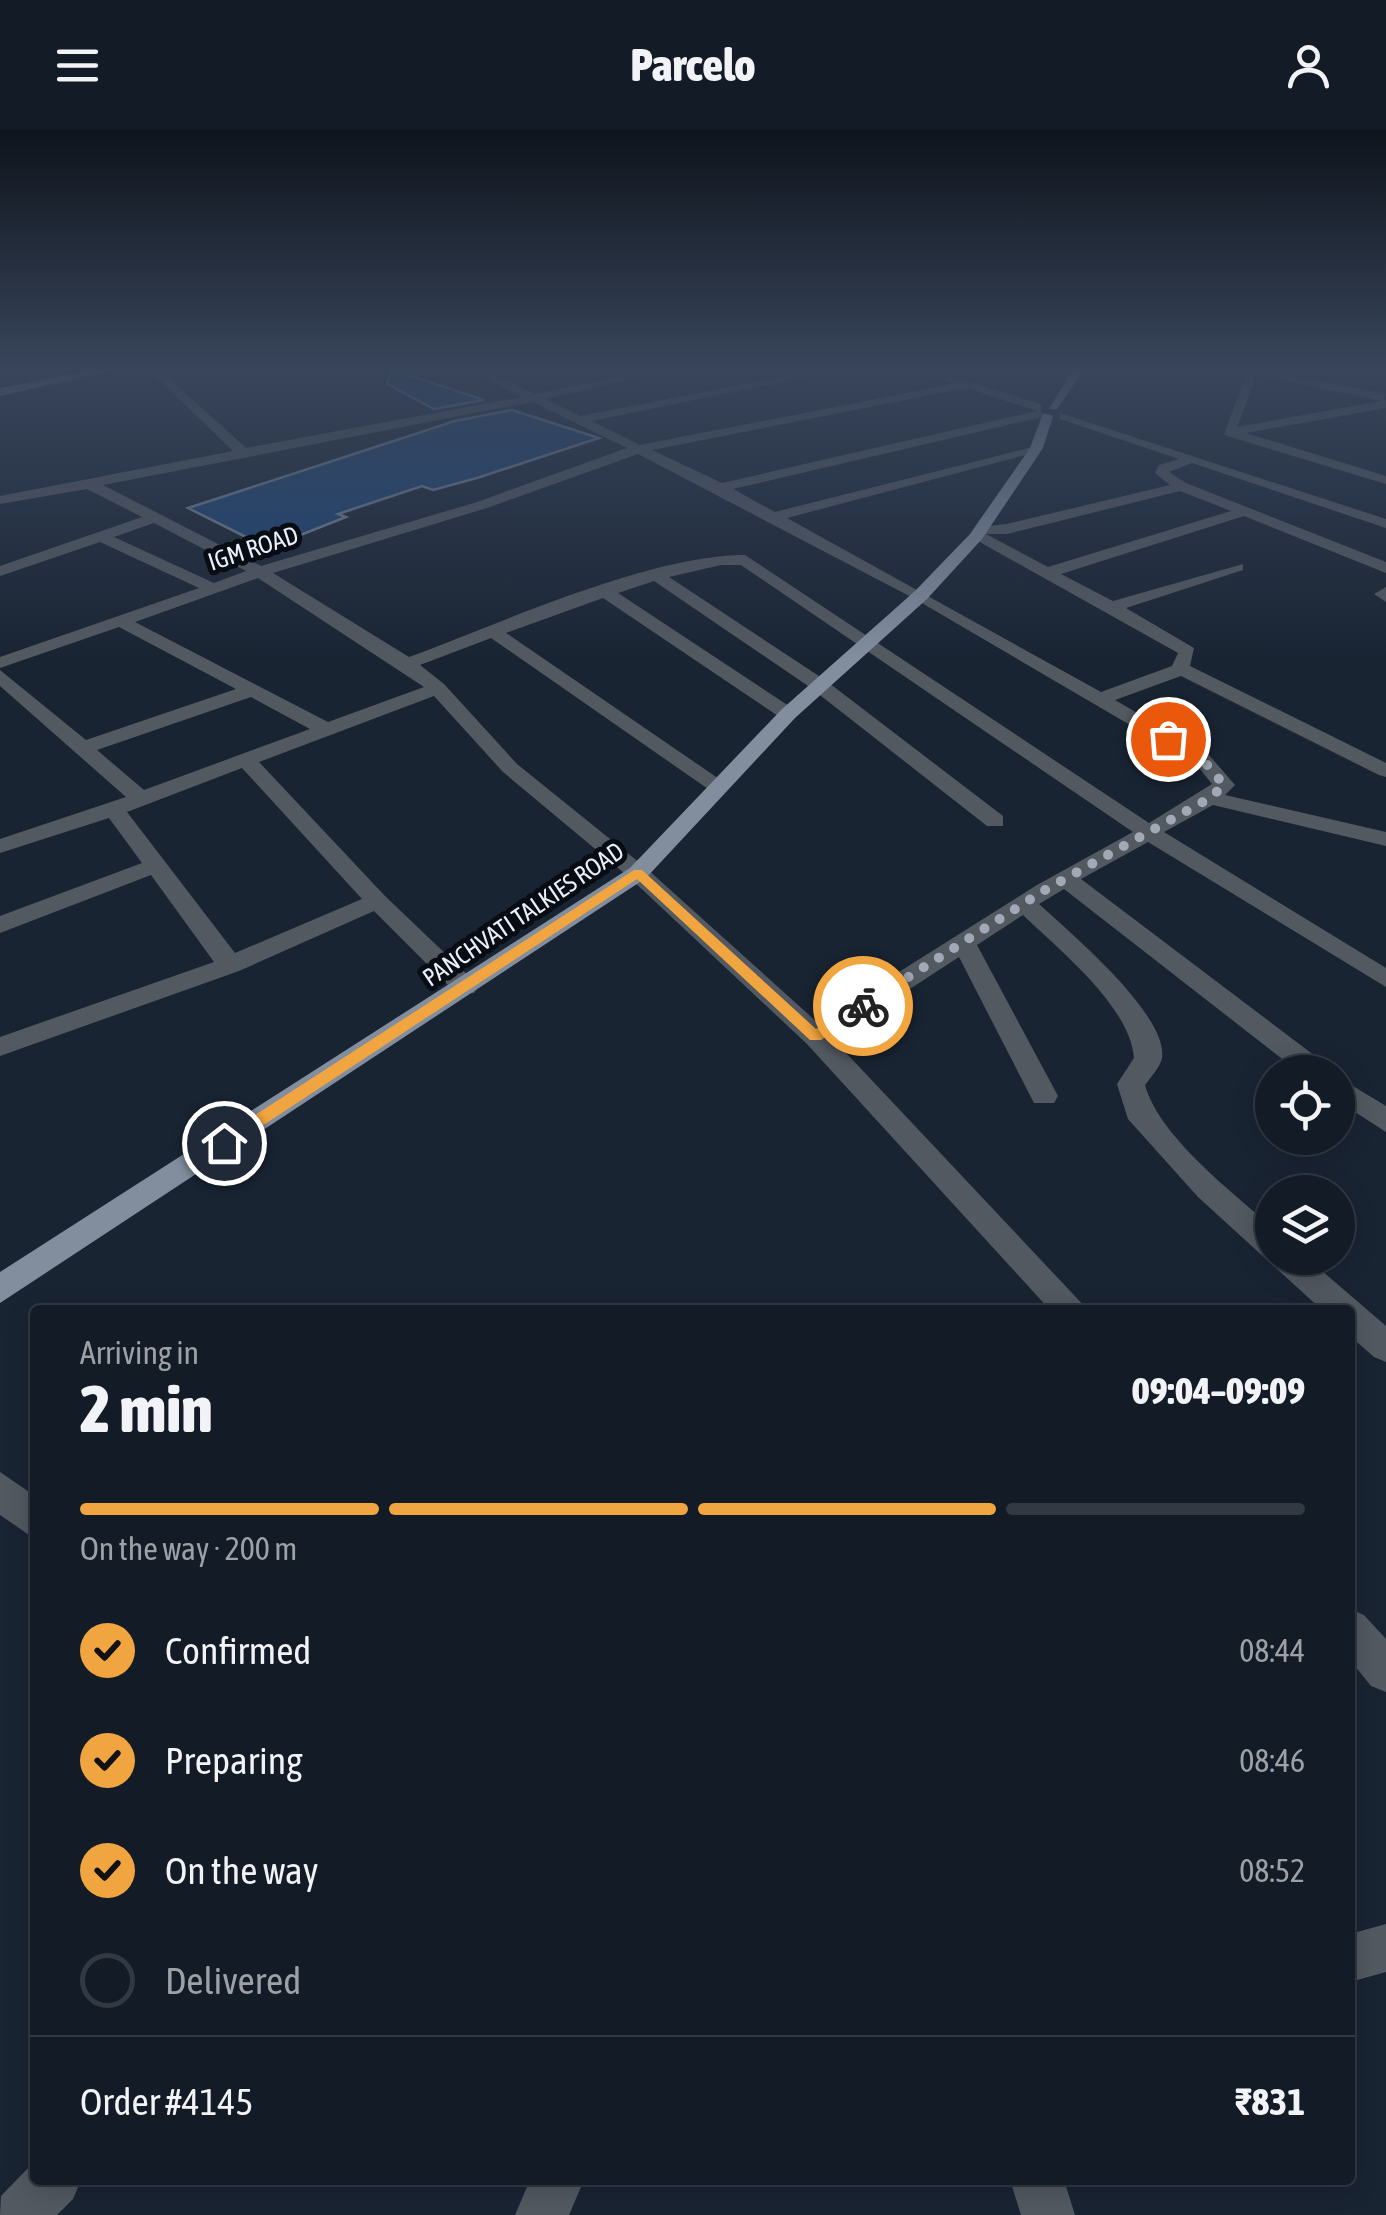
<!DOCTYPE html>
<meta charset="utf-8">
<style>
body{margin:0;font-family:"Asap Condensed",sans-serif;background:#202832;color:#f1f3f6;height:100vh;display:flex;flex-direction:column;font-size:38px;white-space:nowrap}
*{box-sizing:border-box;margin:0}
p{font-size:32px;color:#9da1a7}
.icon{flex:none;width:55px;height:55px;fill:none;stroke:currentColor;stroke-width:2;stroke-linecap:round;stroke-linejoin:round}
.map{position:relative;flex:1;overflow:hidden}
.details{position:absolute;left:30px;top:1175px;width:1325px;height:880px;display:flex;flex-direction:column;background:#131b26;border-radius:10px;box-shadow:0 5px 25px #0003,0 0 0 2px #323943}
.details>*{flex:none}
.fabs{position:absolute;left:1255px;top:925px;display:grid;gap:20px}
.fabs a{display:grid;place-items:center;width:100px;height:100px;border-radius:50%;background:#131b26;box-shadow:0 5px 25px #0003,0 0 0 2px #323943;font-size:50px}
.pin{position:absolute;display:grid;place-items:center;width:85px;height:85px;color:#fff;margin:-42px;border:5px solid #fff;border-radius:50%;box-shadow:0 2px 10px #0007}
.courier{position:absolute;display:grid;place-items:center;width:100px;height:100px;margin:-50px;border:8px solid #f1a540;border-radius:50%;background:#fff;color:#222;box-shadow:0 2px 12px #0007}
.overview em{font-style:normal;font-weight:800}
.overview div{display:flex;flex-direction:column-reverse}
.overview{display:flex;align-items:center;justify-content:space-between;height:170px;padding:0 50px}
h1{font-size:65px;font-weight:800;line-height:75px}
.bar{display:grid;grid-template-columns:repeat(4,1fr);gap:15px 10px;align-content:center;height:120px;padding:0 50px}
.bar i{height:12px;border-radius:8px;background:#323943}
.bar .current{background:#f1a540}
.bar p{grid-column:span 4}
.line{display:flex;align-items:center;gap:25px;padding:0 50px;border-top:2px solid #323943}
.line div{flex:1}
ol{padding:0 50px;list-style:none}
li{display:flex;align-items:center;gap:30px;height:110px}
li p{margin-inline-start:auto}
li .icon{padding:10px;border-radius:50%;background:#f1a540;color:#111;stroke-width:4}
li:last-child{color:#9da1a7}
li i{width:55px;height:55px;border:5px solid #323943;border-radius:50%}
header{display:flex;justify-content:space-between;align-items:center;height:130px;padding:0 50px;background:#131b26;font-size:45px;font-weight:800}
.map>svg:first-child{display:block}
</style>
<header><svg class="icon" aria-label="menu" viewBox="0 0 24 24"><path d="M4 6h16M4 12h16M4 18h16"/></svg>Parcelo<svg class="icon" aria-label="person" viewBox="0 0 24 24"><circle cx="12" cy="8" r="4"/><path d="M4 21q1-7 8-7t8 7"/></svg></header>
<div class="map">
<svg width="1386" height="2085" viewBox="0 0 1386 2085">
<rect width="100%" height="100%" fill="#192433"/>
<path fill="#1c4477" stroke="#788698" stroke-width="2.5" d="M392,240l92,30 -50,9 -47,-25z
M512,280l87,28 -122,40 -44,12 -11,-4 -84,28 8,3 -78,31 -80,-40 267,-87z"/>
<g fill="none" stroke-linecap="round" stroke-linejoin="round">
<path fill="#535961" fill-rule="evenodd" d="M147,238h11l88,80 275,-51 -55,-29h13l56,26 124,-26h20l-134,31 35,17 247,-48h22l-257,53 48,24 312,-61 -43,-16h16l116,36 1,13 -309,72 42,23 266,-67v6l-254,67 314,174 71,-26 6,-13 -209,-117 8,-9 30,-3 163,-39 -15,-12 4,-8 20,-6 -119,-40v-6l326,106v9l-194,-65 -23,9 17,11 200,79v11l-142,-57 -183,58 52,27 130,-37v6l-117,38 68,40 -4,18 196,97v14l-7,-2 -198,-99 -66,24 94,55 26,30 -10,10 161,37v14l-173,-41 -49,27 222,136v19l-238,-145 -67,37 246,186 4,7h-32l-235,-183 -25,15c30,28 129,110 123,154 -2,9 -11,19 -17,27 14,51 87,107 127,142v31h35l79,68v36l-12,-5 -24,-21v-26h-28l-124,-113 -70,-78 -11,-35 17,-26c-4,-52 -75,-108 -111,-143l-46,30 81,151 -4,7h-20l-75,-146 -126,82 255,271h-38l-243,-266 -177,-166 -127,-106 -69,-76 -175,66 126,134 89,85 4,6 -4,6h-18l-82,-82 -135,60 -239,85v-19l214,-75 -63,-87 -151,58v-17l142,-53 -33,-45 -109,35v-14l126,-42 -126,-111v-16l86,70 150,-51 -117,-62 -119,41v-11l199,-69 -99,-46 -100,34v-10l142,-49 -55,-28 -87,15v-8l233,-45zM966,258l71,23 -315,72 -70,-33zM532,272l95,46 -150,54 -216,64 -158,-81zM638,324l277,145 280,164 17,21 -63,39 -404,-268c-96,0 -244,68 -336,102l-136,-84 214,-65zM1180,361l51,20 -183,56 -62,-33h21zM154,393l92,48 -32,12 -100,-46zM721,435h20l392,267 -96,53 -219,138 -172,-155 -129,-104 -73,-80 -24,-19 71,-27 220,153h14v-8l-219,-150 97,-35 178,120h14v-8l-177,-117 36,-12 157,107 176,138h16v-10l-178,-136 -156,-103zM258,448l166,109 -96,35 -193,-100zM251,567l59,32 -166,61 -47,-40zM242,638l120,131 -127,54 -108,-141z
M1248,238l138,26 -3,7 -126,-26 -20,52 149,-27v8l-140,25 140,43v8l-162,-49z
M1386,457v15l-12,-8z
M1338,947l48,29v26l-48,-31z
M0,1342l35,24v43l-35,-24z
M1350,1479l14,6 22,24v53l-15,-6 -21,-26z
M1386,1794v48l-36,10v-48z
M35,2031v19h46l-8,19 -16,16h-57l1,-19z
M530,2050h54l-15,35h-54z
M1010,2050h54l11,35h-54z"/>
<path fill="#828e9e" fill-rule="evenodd" d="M103,238h21l-124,28v-8z
M1074,238h11l-28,41h-8z
M1043,283l10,3 -10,32 -61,91 -55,60 -132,119 -149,160 -646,425v-31l630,-404 151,-158 134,-119 55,-57 60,-86z"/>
</g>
<linearGradient id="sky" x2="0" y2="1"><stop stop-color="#0e141c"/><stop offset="0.45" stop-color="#38455b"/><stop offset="1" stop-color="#38455b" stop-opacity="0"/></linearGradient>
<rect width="1386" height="530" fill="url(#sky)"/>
<path fill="#f1a540" d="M634,740h8l174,159 42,-26 12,3 -49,34h-11l-173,-161 -407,268h-12v-8z"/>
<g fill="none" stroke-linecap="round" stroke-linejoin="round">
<path stroke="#a0a9b5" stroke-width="10" stroke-dasharray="0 18" d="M863,876l182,-116 165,-92 14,-13 -22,-26 -34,-20"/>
</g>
<g text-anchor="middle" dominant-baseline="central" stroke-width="10" stroke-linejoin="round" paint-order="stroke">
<g font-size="25" fill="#e8f0fb" stroke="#080d14">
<text transform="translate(253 418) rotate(-18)">IGM ROAD</text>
<text transform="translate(523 784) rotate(-34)">PANCHVATI TALKIES ROAD</text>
</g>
</g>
</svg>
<div class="fabs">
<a><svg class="icon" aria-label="locate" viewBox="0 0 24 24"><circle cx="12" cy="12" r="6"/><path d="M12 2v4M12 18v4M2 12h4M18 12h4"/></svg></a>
<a><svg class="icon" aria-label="layers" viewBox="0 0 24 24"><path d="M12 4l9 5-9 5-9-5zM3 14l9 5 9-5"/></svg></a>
</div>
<div class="pin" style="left:1168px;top:609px;background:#ea580c"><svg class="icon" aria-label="bag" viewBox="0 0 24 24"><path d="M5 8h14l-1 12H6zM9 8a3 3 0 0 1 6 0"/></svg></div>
<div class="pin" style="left:224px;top:1013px;background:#1f2937"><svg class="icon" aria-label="home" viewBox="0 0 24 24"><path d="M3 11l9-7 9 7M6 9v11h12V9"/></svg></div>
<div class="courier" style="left:863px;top:876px"><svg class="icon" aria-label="bike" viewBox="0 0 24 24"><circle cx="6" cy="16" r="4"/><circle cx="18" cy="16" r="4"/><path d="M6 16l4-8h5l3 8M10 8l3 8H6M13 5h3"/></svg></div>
<section class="details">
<div class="overview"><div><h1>2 min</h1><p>Arriving in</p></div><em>09:04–09:09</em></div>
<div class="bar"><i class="current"></i><i class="current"></i><i class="current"></i><i></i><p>On the way · 200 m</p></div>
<ol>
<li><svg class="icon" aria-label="check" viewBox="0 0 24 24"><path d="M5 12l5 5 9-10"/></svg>Confirmed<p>08:44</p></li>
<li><svg class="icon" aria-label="check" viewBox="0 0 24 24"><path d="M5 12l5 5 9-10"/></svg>Preparing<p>08:46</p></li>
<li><svg class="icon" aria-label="check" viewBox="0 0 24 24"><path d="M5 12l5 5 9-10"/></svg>On the way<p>08:52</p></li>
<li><i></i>Delivered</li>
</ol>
<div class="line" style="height:130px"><div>Order #4145</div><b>₹831</b></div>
</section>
</div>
